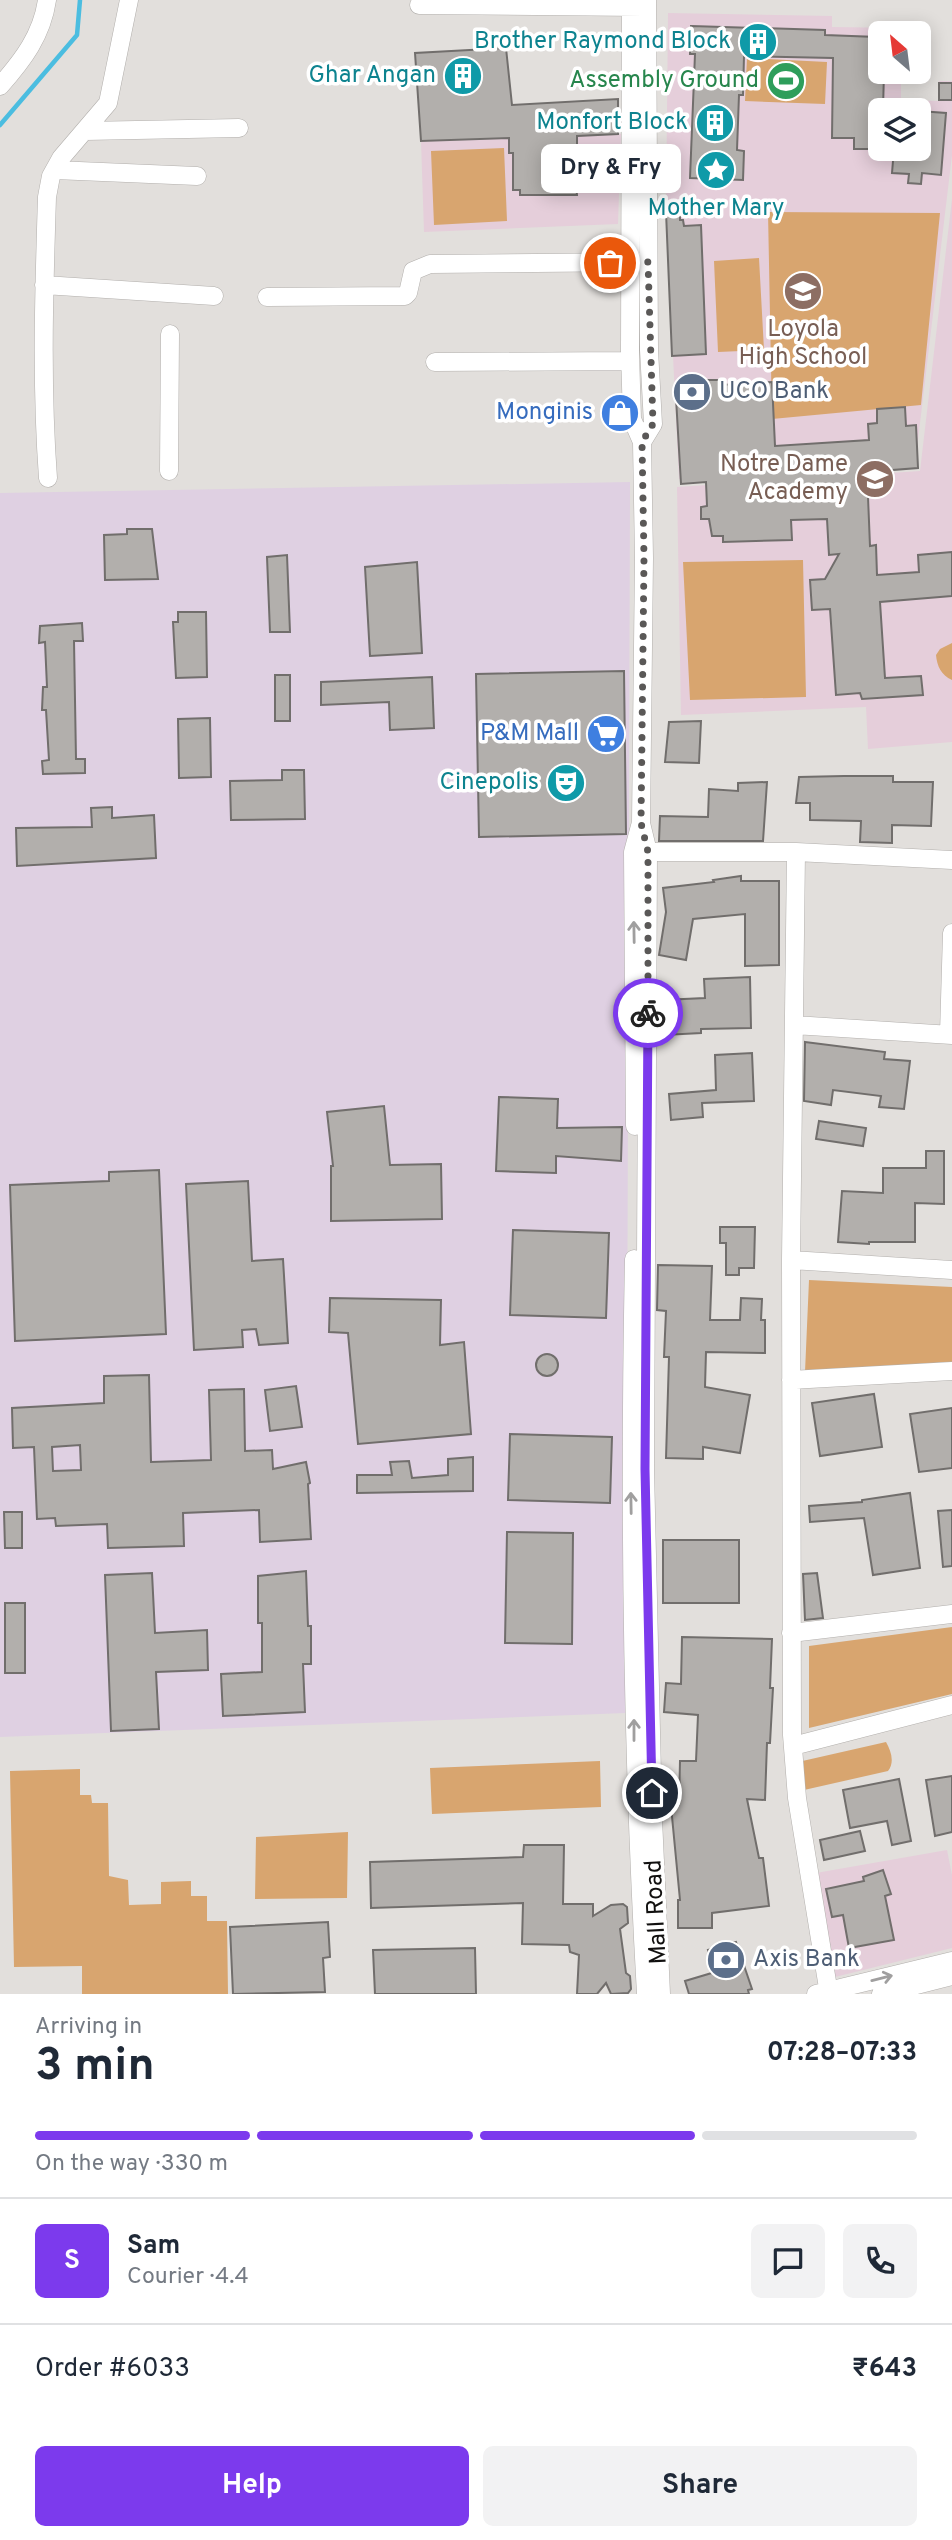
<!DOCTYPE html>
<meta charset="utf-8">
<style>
body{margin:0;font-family:Overpass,sans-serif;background:#f2f2f3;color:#1f2937;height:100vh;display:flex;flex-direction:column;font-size:26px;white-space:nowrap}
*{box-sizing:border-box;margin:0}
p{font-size:23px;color:#747a83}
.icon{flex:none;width:38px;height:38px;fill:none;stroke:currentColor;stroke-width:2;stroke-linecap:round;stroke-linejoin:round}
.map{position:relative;height:1994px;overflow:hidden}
.details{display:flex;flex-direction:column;background:#fff;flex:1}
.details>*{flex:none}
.needle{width:46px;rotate:332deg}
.fabs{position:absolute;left:868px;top:21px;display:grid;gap:14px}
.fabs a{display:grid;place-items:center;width:63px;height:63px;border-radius:10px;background:#fff;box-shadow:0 4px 18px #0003;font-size:35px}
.pin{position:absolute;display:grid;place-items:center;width:60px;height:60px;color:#fff;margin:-30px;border:4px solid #fff;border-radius:50%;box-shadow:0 2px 7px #0007}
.courier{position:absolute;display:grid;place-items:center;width:70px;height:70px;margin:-35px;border:5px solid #7c3aed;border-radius:50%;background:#fff;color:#222;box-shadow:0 2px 9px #0007}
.bubble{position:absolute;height:49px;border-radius:10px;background:#fff;box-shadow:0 4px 18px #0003;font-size:23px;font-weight:700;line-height:49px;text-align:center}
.overview em{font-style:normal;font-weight:700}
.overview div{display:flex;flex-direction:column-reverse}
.overview{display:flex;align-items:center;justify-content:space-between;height:119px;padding:0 35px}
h1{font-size:46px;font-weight:700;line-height:52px}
.bar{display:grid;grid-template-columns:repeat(4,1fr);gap:10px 7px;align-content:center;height:84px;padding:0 35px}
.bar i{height:9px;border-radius:5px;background:#e0e1e3}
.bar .on{background:#7c3aed}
.bar p{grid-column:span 4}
.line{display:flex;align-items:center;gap:18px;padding:0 35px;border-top:2px solid #e0e1e3}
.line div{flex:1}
.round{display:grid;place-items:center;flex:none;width:74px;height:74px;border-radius:10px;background:#f2f2f3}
.action{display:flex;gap:14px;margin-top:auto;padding:14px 35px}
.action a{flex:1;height:80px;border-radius:10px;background:#7c3aed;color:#fff;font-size:28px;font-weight:700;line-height:80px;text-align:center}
.action a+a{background:#f2f2f3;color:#1f2937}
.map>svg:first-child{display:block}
</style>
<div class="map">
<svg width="952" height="1994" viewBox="0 0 952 1994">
<rect width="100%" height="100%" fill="#e2dfdc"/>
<path fill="#dfd0e2" d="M630,482l-4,1231 -626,24v-1244z"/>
<path fill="#e5ceda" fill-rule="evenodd" d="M668,13l164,3v11l70,1v5h-22v39h21v28l37,1 1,-20h13v74l-37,310 -236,14 -13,-267zM880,110h39v39h-39z
M621,134l-3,90 -194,8 -3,-91z
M952,199v543l-84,7 -2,-42 -185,8 -4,-228 243,-16z
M947,1850l5,25v73l-117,29 -19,-104z"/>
<path fill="#d8a56f" d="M747,58l80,4 -2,42 -80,-3z
M504,148l3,73 -73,4 -3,-74z
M768,212l172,1 -19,192 -149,14z
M759,258l5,92 -46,2 -4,-91z
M803,560l3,137 -116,3 -7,-138z
M952,643v37c-11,-5 -15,-14 -16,-25l4,-6z
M809,1280l143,7v75l-147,10z
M952,1627v67l-143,34v-82z
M886,1742c5,9 9,20 2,29l-84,19 -6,-28z
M600,1761l1,46 -169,7 -2,-46z
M80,1769v26h11l1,8h16l1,73 19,4 1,25 32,-1v-22l30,-1v15h16v25h20l1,73h-146v-28l-68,1 -4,-196z
M348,1832l-1,66 -92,1 1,-62z"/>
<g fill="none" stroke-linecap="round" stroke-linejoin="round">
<path stroke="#4bbde0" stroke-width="4.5" d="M0,125l77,-90 3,-35"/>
</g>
<path fill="#b2afac" stroke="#716e6c" stroke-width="2" fill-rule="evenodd" d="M691,26l134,4v5l52,2v20h3v15h4l-1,38h-3v39h-26v-11h-22l1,-80 -89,-2 -1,39h-4l-2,55 7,1 -1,29 -53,-2 5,-124h-5z
M506,48l6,57 106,-6v35l-41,2v16l-4,1 4,42h-57v-5h-7v-37h-4v-15l-88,3 -6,-88z
M939,83h13v17h-13z
M919,111l27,2 -5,62 -19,-2 -1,11 -13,-1 1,-9 -17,-1 2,-24h25z
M666,212h14v8h3l1,6 17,-1 5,129 -34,2z
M707,380h14v5l51,-3 3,64 94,-6 -1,-16 9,-1v-14l28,-2 1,19 10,-1 2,43 -51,4 3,74 6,-1 1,30 42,-3 -1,-17 34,-3v44l-72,6 5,76 36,-2 2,19 -61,4 -2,-6 -24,2 -6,-86 -18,1 -2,-30 15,-1 14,-25 -10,1 -2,-36 -36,1 1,20 -69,2v-6h-11l-3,-17h-8v-12l6,-1 -1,-24 -25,2 -5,-86 -1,-11 33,-2z
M127,529h25l6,50 -53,1 -1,-45 23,-1z
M287,555l3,77h-20l-3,-75z
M417,562l5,91 -52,3 -5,-89z
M178,612h28l1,65 -31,1 -3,-56h5z
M82,623l1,18h-9l2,118h9v14l-42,1 -1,-13 7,-1 -3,-50h-4l1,-23h4l-2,-45 -6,1 1,-17z
M624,671l2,163 -147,3 -3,-163z
M275,675h15v46h-15z
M432,677l2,51 -44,2 -1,-28 -68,3v-23z
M210,718l1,59 -32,1 -1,-59z
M701,721l-2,42 -34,-1 4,-40z
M282,770h22l1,49 -74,1 -1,-39 52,-1z
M844,776h49v6h40l-2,44 -39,-1v18l-32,-1 1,-21 -51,-1v-17h-14l3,-26z
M767,782l-4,59h-104l1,-25 48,1 1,-28 29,2v-8z
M112,807v11l42,-3 2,43 -139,8 -1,-38 76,-1 -1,-19z
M741,876v5h38v84l-34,1v-52l-52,5 -7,41 -27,-5 7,-43 -3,-24 51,-6 -1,-2z
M750,977l1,51 -50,1v4l-37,2 -1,-35 42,-2 -1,-19z
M805,1042l80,10 -1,7 26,2 -6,48 -25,-2 2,-11 -48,-6 -2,15 -27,-4z
M752,1053l2,48 -52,2 1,14 -32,3 -2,-26 47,-4 -1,-35z
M499,1097l59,2 -1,29 65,-1 -1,34 -65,-5v17l-60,-2z
M384,1106l6,59 51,-1 1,55 -111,2v-55h2l-6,-54z
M819,1121l47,7 -3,18 -47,-7z
M926,1151h18v53l-29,-1v39h-46v2l-31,-2 4,-51 41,2v-25h43z
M159,1170l7,164 -151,7 -5,-156 99,-4v-9z
M248,1181l4,80 31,-2 5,84 -29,2 -3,-16 -14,1 1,17 -49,3 -8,-166z
M720,1227h35l-1,41h-15v7h-13v-32h-6z
M513,1230l96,3 -3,85 -96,-3z
M658,1265l54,1 -2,54h30l1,-22 21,1 -1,21h4v33l-59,-1 -1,35 45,8 -10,58 -37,-6v12l-37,-1 3,-101h-5l2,-46 -9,-1z
M330,1298l111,2 -1,45 24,-3 7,92 -113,10 -10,-111 -19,-1z
M536 1365a11 11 0 1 1 22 0a11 11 0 1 1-22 0Z
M149,1375l2,87 60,-2 -2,-70 35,-1 1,62 27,-1 1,19 33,-7 4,21 -2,1 3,55 -51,3 -1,-32 -76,3 1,33 -76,2 -1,-24 -51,2 -1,-8 -18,1 -3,-72 -21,1 -1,-40 92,-5v-27zM80,1445l1,25 -28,1 -1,-24z
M296,1386l6,41 -32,4 -5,-41z
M874,1394l8,53 -62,9 -8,-53z
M952,1408v60l-33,4 -9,-58z
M510,1434l102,3 -2,66 -102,-3z
M473,1457v34l-116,2v-18h35l-2,-13 19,-1 3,17 36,-3v-16z
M910,1493l10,75 -47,7 -9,-57 -54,4 -1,-16 53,-4v-2z
M952,1510v56l-9,1 -5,-56z
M4,1512h18v36h-17z
M507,1532l66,1 -1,111 -67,-1z
M663,1540h76v63h-76z
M306,1571l2,55h3v38h-8l2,48 -82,4 -2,-42 41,-2v-49h-4v-47z
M152,1573l3,60 52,-3 1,40 -52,2 3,57 -48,2 -6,-156z
M817,1573l6,45 -18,2 -2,-46z
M5,1603h20v70h-20z
M682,1637l90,2 -2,49h3l-3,55h-3l-2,57 -18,-1 12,59h4l6,48 -57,7v15h-34v-28h2l-9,-94 8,-1 1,-44h16l2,-46 -34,-3 2,-29 15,1z
M952,1776v56l-17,4 -9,-56z
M899,1779l12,62 -19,4 -5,-24 -37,7 -7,-38z
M860,1831l5,20 -41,9 -4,-20z
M524,1845h40l-1,59h30v12l18,-11 12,-1 4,3 1,16 -8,6 6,44 4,3 1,13 -3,4 -17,1 -5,-11 -9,11h-20l2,-39 -9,-3 -1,-7 -47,-1 1,-41 -152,5 -1,-46 153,-5z
M883,1870l8,24 -6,2 9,44 -45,8 -6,-33 -11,2 -6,-28 38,-8 -1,-4z
M328,1922l2,35 -7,1 2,34 -92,2 -3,-67z
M736,1942l16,47 -4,1 1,4h-60l-4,-13 30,-9 -7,-22z
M475,1948l1,46h-101l-2,-44z"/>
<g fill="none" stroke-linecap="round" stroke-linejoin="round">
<g stroke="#b2afac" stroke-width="19">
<path id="minor" d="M631,0l-1,352 2,67 10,23 2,116 -3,265 7,29 -3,617 8,350 8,175
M419,5l224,2
M0,86c23,-26 42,-51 47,-86
M85,131l154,-3
M55,170l142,6
M44,285l170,11
M267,297l138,-1 3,-3 5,-22 17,-7 212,-2
M435,362l195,-1
M642,442l11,-18 -4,-74 -2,-350
M169,471l1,-137
M48,478c-7,-94 -4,-187 -1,-281l4,-21 10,-18 47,-55 21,-103
M637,852h159l156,8
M796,852l-5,408 1,475 5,63 32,196
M794,1025l158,10
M949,1034l3,-101
M635,1126l-2,-274 7,-26
M634,1259c-5,246 -2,490 12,735
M791,1260l161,10
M791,1380l161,-9
M791,1633l161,-19
M793,1746l159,-41
M816,1994l136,-33
M881,1994l71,-18"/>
</g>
<use href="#minor" stroke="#fff" stroke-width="18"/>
</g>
<defs><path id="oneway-shaft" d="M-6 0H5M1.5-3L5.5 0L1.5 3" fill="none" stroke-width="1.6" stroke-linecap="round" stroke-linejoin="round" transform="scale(1.75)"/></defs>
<g stroke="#a09f9f">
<use href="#oneway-shaft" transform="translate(634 932) rotate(-91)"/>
<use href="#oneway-shaft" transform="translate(631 1503) rotate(-91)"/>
<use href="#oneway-shaft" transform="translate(634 1730) rotate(-90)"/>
<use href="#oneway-shaft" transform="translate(882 1978) rotate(-14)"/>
</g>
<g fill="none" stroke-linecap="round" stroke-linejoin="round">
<path stroke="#5a5857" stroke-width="7" stroke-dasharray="0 12.6" d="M610,263l38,-1 5,162 -11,18 2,116 -3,265 7,29v161"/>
<path stroke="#7c3aed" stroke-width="9" d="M648,1013l-3,456 7,324"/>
</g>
<defs>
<g id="building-disc" transform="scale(2.0125)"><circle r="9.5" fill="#0f9aa8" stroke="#fff"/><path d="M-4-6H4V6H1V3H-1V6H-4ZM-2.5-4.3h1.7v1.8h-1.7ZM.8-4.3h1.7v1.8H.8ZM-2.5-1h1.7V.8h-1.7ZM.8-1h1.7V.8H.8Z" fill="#fff"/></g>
<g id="stadium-disc" transform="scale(2.0125)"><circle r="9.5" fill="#2e9e5b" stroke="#fff"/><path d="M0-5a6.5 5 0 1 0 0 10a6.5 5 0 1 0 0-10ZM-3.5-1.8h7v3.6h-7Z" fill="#fff"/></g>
<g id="sight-disc" transform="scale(2.0125)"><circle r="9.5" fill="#0f9aa8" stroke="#fff"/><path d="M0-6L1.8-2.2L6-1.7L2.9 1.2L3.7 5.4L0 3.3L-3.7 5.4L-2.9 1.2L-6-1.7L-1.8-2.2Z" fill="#fff"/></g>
<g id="school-disc" transform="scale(2.0125)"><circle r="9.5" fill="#8d6e63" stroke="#fff"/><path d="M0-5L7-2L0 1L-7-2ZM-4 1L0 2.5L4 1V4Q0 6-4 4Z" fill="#fff"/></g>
<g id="bank-disc" transform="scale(2.0125)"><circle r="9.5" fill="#5c6f8a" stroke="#fff"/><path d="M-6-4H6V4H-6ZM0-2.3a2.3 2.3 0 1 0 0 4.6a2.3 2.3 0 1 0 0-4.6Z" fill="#fff"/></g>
<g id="shop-disc" transform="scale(2.0125)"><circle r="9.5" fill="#3f7fe0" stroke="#fff"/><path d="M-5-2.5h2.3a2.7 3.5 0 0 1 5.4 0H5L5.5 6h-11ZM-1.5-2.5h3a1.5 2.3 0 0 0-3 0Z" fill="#fff"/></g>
<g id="supermarket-disc" transform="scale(2.0125)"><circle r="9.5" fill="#3f7fe0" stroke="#fff"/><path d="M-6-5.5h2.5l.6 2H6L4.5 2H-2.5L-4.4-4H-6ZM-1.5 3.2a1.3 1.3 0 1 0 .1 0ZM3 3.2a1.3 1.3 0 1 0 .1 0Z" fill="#fff"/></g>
<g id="theatre-disc" transform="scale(2.0125)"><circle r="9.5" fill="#0f9aa8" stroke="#fff"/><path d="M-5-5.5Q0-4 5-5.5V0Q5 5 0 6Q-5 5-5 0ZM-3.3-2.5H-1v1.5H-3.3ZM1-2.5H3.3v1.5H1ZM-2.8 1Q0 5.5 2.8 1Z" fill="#fff"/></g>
</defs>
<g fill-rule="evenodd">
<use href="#building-disc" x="758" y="42"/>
<use href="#building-disc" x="463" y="76"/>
<use href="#stadium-disc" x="786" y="81"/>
<use href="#building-disc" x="715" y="123"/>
<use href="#sight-disc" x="716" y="170"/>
<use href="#school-disc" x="803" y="291"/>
<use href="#bank-disc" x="692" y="392"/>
<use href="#shop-disc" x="620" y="413"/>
<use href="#school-disc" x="875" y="479"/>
<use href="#supermarket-disc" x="606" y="734"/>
<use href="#theatre-disc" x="566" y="783"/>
<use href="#bank-disc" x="726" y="1960"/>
</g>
<g text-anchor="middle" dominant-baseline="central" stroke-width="7" stroke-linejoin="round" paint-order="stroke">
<g font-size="24" fill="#0d838f" stroke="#fff" text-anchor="end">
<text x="731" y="42">Brother Raymond Block</text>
<text x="436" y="76">Ghar Angan</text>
<text x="688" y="123">Monfort Block</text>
<text x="716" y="209" text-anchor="middle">Mother Mary</text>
<text x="539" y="783">Cinepolis</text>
</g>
<g font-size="24" fill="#27864d" stroke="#fff" text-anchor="end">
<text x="759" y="81">Assembly Ground</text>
</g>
<g font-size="24" fill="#785e54" stroke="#fff">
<text x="803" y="330">Loyola<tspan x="803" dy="28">High School</tspan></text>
<text x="848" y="465" text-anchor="end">Notre Dame<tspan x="848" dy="28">Academy</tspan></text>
</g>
<g font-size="24" fill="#4e5e75" stroke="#fff" text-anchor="start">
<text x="719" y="392">UCO Bank</text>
<text x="753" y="1960">Axis Bank</text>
</g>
<g font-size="24" fill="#366cbe" stroke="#fff" text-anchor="end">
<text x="593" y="413">Monginis</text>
<text x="579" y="734">P&amp;M Mall</text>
</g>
<g font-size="24" fill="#11100f" stroke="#fff">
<text transform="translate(657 1912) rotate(-93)">Mall Road</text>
</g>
</g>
</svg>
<div class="fabs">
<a><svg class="needle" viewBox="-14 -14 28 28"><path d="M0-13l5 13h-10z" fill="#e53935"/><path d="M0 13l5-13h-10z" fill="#747a83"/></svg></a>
<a><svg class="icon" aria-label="layers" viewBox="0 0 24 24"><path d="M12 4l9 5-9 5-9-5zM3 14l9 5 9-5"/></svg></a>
</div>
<div class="pin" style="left:610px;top:263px;background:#ea580c"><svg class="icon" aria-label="bag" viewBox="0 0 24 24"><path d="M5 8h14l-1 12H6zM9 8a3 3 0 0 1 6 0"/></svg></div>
<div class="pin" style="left:652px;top:1793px;background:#1f2937"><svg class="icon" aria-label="home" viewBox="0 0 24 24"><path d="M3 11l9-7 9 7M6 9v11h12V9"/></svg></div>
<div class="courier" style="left:648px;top:1013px"><svg class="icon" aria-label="bike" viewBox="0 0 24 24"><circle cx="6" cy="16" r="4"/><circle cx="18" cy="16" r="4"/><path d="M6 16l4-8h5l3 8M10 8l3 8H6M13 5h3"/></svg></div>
<div class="bubble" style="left:541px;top:144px;width:140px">Dry &amp; Fry</div>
</div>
<section class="details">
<div class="overview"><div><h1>3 min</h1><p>Arriving in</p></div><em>07:28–07:33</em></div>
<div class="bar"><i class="on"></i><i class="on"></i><i class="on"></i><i></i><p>On the way · 330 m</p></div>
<div class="line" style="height:126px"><b class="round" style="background:#7c3aed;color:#fff">S</b><div><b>Sam</b><p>Courier · 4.4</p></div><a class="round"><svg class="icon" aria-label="chat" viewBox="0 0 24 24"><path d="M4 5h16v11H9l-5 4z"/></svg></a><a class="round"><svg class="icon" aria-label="phone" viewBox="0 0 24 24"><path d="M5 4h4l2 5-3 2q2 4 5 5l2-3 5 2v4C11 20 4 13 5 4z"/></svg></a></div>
<div class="line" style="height:91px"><div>Order #6033</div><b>₹643</b></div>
<div class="action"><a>Help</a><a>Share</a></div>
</section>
